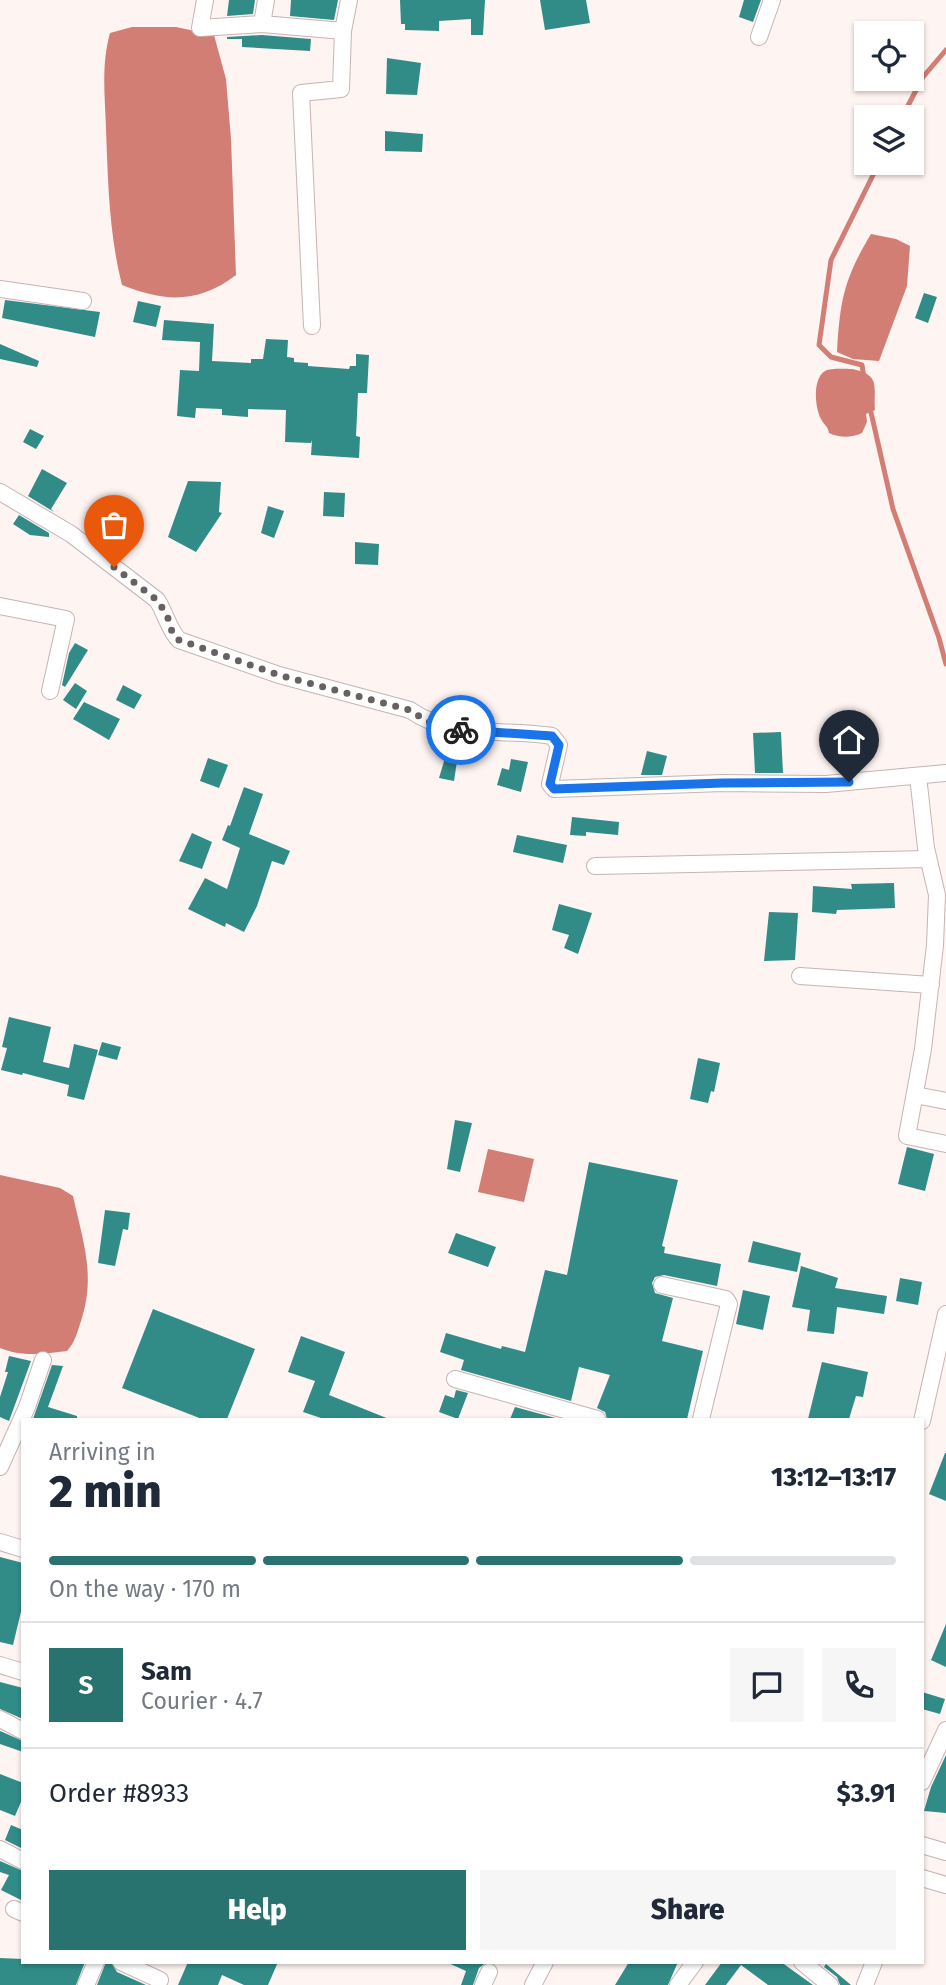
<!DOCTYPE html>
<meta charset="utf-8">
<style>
body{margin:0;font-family:"Fira Sans",sans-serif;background:#f6f6f7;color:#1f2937;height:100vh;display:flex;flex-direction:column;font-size:26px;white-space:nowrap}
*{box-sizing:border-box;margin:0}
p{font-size:23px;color:#747a83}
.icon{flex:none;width:38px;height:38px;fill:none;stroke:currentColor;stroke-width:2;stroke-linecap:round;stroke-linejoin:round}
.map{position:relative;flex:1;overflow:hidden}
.side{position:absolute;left:21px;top:1418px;width:903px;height:546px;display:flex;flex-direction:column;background:#fff;border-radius:0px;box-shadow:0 2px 5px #0004}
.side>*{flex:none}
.fabs{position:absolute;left:854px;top:21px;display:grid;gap:14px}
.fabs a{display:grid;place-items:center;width:70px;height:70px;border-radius:0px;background:#fff;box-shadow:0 2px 5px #0004;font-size:35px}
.pin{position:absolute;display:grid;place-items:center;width:60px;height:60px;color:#fff;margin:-72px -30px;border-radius:50% 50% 50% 0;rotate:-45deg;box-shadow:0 0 7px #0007}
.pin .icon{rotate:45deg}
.courier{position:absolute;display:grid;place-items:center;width:70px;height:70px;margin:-35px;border:5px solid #1a73e8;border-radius:50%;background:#fff;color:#222;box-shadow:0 2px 9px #0007}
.head em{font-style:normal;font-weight:800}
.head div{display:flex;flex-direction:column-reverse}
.head{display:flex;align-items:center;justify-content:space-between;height:119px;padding:0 28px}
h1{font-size:46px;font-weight:800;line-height:52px}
.bar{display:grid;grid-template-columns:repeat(4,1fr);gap:10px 7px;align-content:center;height:84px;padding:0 28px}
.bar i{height:9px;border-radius:5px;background:#e0e1e3}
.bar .selected{background:#28726f}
.bar p{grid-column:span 4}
.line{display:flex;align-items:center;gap:18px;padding:0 28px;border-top:2px solid #e0e1e3}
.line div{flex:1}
.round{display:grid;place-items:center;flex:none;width:74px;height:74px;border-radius:0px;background:#f6f6f7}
.primary-button{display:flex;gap:14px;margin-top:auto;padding:14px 28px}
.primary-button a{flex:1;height:80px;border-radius:0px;background:#28726f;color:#fff;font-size:28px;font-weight:800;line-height:80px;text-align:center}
.primary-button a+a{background:#f6f6f7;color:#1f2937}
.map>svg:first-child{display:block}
</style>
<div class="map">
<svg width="946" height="1985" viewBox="0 0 946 1985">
<rect width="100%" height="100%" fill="#fef4f2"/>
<path fill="#d27e75" d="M132,27h44l38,8 12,44 5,60 5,136c-38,29 -71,27 -114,10 -13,-51 -14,-103 -16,-156 -1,-33 -5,-64 4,-96z
M871,234l25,5 14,7 -3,40 -28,75 -26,-2 -16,-7c3,-52 7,-73 34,-118z
M852,369c30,6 21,18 23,41l-9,4 1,8 -5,11c-11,5 -22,5 -33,0 -1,-7 -5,-8 -8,-14 -6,-11 -9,-40 4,-48 6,-3 19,-2 27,-2z
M488,1149l46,10 -10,43 -46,-10z
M0,1175l60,13 13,8c10,46 23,79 8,125 -4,12 -6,21 -14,30 -23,3 -45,6 -67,-3z"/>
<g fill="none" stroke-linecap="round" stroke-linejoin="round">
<path stroke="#d27e75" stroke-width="5" d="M902,117l21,-40 23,-27
M864,378l-2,-13 -31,-8 -12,-12 12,-85 48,-97
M870,408l23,101 46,129 7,26"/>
</g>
<path fill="#318c88" d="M229,0h26l-2,14 -26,2z
M291,0h47l-4,20 -44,-4z
M400,0h85l-2,35h-12v-16l-32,2v10l-34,-1v-6h-4z
M540,0h46l4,23 -45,7z
M744,0h17l-8,22 -14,-5z
M262,35l49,4 -1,12 -68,-4v-8h-15v-2z
M387,58l34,5 -4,32 -31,-1z
M385,131l38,3 -1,18 -37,-1z
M924,293l13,4 -9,26 -13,-5z
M5,300l95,12 -5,25 -93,-19z
M138,301l23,5 -5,21 -23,-5z
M164,320l50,4 -2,37 39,2v-4h12l3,-20 22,1 -1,17 7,1v4l14,1v3l41,3 1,-3h6v-12l13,1 -2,38h-9l-2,43 4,1 -1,21 -48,-3 1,-15 -1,3 -26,-1 1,-32 -38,-1v8l-26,-2v-6l-26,-1 -1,10 -18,-2 3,-46 19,1 1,-29 -38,-2z
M0,344l39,17 -2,6 -37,-8z
M30,429l14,7 -8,13 -13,-7z
M42,469l25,14 -16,26 3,3 -26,-16z
M188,481l33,1 -2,30 3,1 -26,39 -28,-15z
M324,492l21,1 -1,24 -21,-1z
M268,506l16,5 -10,27 -13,-5z
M19,515l30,18v4l-19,-2 -17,-11z
M355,542l24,2 -1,21 -23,-1z
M75,643l13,7 -23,37 -3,-2 7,-32z
M75,683l12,8 -11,18 -13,-9z
M123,685l19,10 -8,14 -18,-9z
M84,702l36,17 -11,21 -36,-21z
M781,732l2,41h-28l-2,-40z
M647,751l20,5 -5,19h-21z
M208,758l20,7 -9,23 -19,-7z
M445,758l12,3 -3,20 -15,-3z
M511,759l17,3 -7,30 -24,-7 5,-17 7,2z
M244,787l19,7 -14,40 41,17 -6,14 -12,-4 -15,45 -13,26 -18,-9 -1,4 -37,-18 17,-31 22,11 13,-41 -18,-8 6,-15 2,1z
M572,817l47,5 -1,13 -32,-3v4l-16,-1z
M192,833l20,9 -10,27 -23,-8z
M517,835l50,10 -4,18 -50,-11z
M894,883l1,25 -58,2 -1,4 -24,-2 1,-26 39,3 -1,-5z
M559,904l33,9 -14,41 -14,-6 5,-13 -17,-5z
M769,912l29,1 -3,47 -31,1z
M9,1017l42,10 -8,35 26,6 5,-24 24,6 -14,50 -17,-4 2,-11 -46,-12 -1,2 -21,-5 6,-22 -5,-1z
M102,1042l19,5 -4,13 -19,-5z
M698,1058l22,5 -6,29 -3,-1 -3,12 -18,-4z
M455,1120l17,3 -12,49 -13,-3z
M907,1147l27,7 -9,37 -27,-7z
M589,1162l89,18 -16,66 3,1 -1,6 57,11 -4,22 -53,-11 -9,2 -3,6 3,10 18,5 -11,43 41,10 -16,68h-80l-2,-7 -8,-4 13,-33 -31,-8 -8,34 -110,-31 3,-10 -24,-8 6,-19 55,16 1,-3 23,6 20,-82 22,5z
M105,1210l25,3 -2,17 -5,-1 -8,37 -17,-3z
M456,1233l40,14 -8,20 -40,-14z
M753,1241l48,12 -4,19 -49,-10z
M801,1266l37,12 -3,10 52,8 -3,18 -47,-7 -3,27 -27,-3 3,-21 -18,-3z
M900,1278l22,4 -4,23 -22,-4z
M743,1290l27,6 -7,34 -27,-6z
M153,1309l102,40 -28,70h-25l-80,-31z
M301,1336l44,16 -16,43 60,24h-65l-21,-7 12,-31 -27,-9z
M9,1356l22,5 -22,60 -9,-4v-20l8,-25h-3z
M822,1362l46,10 -5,25 -7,-1 -7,23h-41z
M52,1365l11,1 -15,41 29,9v3h-44z
M456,1390l12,3 -10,26 -19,-7 6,-17 9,3z
M515,1407l44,12h-49z
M945,1453h1v48l-17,-7z
M0,1557l23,6v40l-10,42 -13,-3z
M946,1624v43l-15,-7z
M0,1682l23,6v31l-23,-10z
M922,1692l23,7 -5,15 -18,-5z
M0,1731l23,10v11l-23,-8z
M946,1755v58l-22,-2 7,-24z
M0,1774l23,9v14l-8,19 -15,-6z
M11,1825l12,5v19l-18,-9z
M0,1861l23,10v30l-22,-11 8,-15 -9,-3z
M0,1958l23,1v3h62l-9,23h-76z
M106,1962h5l6,10 29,13h-49z
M188,1962h90l-10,23h-24l-22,-10 -4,10h-40z
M446,1962h41l-8,6 -6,17h-12l5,-14z
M629,1962h49l-10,23h-53z
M722,1962h59l32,23h-45l-27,-20 -15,20h-21z
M826,1964l25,21h-11l-3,-8 -13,-10z"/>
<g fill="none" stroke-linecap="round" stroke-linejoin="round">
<g stroke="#c5b5b3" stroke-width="18">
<path id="minor" d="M205,0l-5,28 62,-4
M266,0l-4,24 81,7
M759,37l13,-37
M0,289l83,12
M312,326l-11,-233 40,-4 2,-58 6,-31
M0,492l71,42 86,66c8,12 13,32 22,40l100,35 131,35c42,30 94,18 142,26l7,9 -9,39 4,5 169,-6 103,1 120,-11
M0,606l66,13 -16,72
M918,776l8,72 11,47 -2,50 -12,104 -16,87 39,8
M595,866l333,-7
M800,976l131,9
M915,1095l31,6
M662,1285l64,14 3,5 -28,115
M455,1379l142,40
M922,1421l24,-107
M0,1467l27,-60 16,-47
M0,1542l23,7
M0,1665l23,7
M0,1719l23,12
M922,1782l24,-52
M922,1845l24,7
M0,1849l23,12
M922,1878l24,7
M14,1909l9,4
M121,1962l39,18
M802,1962l28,23
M86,1985l10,-23
M483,1985l6,-13
M533,1985l12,-23
M678,1985l17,-23
M865,1985l9,-23"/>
</g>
<use href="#minor" stroke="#fff" stroke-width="16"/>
</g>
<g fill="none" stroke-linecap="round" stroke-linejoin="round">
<path stroke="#686160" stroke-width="7" stroke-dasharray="0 12.6" d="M114,567l43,33 10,15 6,20 6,5 100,35 131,35 16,11 35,9"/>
<path stroke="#1a73e8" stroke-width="9" d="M461,730l91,6 7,9 -9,39 4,5 169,-6 126,-1"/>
</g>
</svg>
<div class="fabs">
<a><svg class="icon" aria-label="locate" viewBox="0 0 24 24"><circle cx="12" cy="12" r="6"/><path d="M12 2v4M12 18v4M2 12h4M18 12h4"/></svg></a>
<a><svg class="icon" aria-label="layers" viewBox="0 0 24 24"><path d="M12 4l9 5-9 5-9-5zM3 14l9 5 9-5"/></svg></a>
</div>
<div class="pin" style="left:114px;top:567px;background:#ea580c"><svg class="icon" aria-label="bag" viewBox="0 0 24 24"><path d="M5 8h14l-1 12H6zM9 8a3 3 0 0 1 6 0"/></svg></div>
<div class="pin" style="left:849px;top:782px;background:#1f2937"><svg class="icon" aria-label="home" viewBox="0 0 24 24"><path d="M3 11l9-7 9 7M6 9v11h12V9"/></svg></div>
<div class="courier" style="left:461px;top:730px"><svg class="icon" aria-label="bike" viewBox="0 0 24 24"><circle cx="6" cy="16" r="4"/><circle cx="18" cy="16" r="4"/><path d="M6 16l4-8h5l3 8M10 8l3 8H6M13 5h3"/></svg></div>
<section class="side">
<div class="head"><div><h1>2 min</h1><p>Arriving in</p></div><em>13:12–13:17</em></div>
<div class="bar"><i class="selected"></i><i class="selected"></i><i class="selected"></i><i></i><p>On the way · 170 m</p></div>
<div class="line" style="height:126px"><b class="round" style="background:#28726f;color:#fff">S</b><div><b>Sam</b><p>Courier · 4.7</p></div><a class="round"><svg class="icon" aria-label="chat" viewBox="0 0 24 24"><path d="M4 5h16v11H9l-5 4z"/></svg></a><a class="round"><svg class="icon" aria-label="phone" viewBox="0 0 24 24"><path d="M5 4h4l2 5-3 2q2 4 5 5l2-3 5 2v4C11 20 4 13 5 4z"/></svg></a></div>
<div class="line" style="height:91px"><div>Order #8933</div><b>$3.91</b></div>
<div class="primary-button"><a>Help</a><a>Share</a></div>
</section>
</div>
